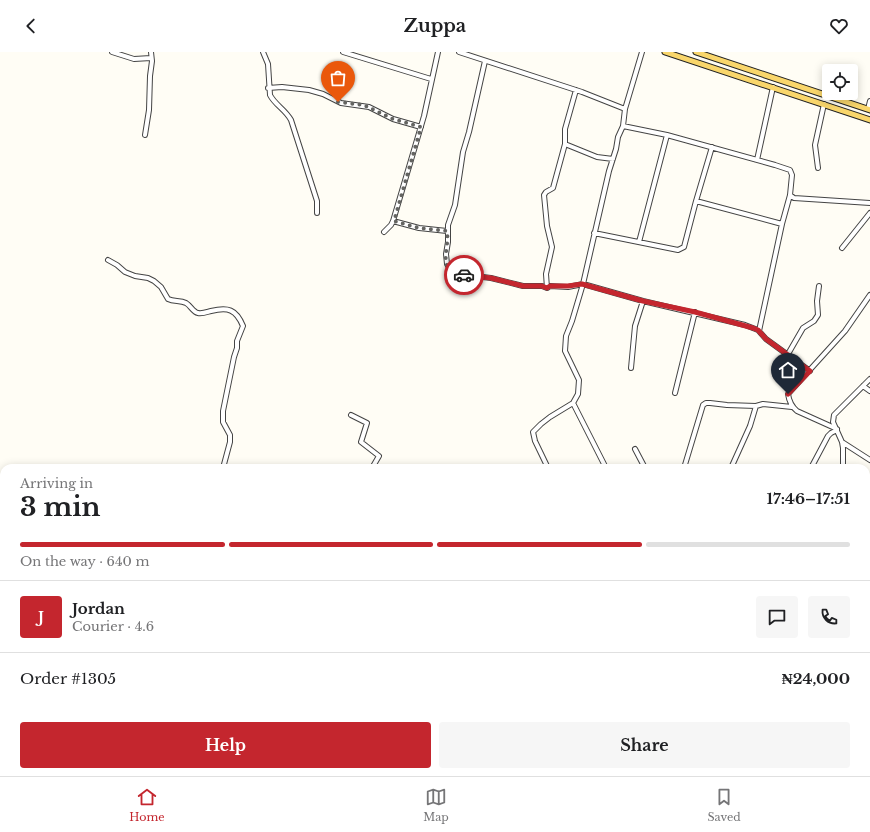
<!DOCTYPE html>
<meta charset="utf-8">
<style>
body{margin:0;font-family:"Libre Baskerville",serif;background:#f6f6f6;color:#202124;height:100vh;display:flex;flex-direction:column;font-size:15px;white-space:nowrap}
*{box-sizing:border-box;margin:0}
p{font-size:13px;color:#757577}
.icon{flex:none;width:22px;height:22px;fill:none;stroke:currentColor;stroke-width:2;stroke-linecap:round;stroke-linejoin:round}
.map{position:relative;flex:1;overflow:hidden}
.sheet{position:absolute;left:0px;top:412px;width:870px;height:312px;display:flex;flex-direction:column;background:#fff;border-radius:12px 12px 0 0;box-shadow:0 2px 10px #0003}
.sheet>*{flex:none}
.fabs{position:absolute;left:822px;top:12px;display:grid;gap:8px}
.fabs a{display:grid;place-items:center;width:36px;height:36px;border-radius:4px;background:#fff;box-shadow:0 2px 10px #0003;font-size:20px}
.pin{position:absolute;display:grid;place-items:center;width:34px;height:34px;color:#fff;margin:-41px -17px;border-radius:50% 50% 50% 0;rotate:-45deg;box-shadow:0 0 4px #0007}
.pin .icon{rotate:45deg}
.courier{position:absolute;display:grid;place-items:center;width:40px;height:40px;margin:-20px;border:3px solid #c4262e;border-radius:50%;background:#fff;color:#222;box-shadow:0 1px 5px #0007}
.headline em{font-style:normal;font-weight:700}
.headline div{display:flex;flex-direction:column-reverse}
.headline{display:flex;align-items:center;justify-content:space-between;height:68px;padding:0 20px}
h1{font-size:26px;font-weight:700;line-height:30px}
.bar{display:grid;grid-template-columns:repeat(4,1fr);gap:6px 4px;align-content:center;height:48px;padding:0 20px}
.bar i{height:5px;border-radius:3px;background:#e0e0e0}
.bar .current{background:#c4262e}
.bar p{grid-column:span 4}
.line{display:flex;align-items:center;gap:10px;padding:0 20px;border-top:1px solid #e0e0e0}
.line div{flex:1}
.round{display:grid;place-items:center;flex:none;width:42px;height:42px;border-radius:4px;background:#f6f6f6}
.button{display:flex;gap:8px;margin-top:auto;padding:8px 20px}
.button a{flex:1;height:46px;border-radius:4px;background:#c4262e;color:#fff;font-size:16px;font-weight:700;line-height:46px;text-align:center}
.button a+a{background:#f6f6f6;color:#202124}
header{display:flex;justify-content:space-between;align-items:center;height:52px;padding:0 20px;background:#fff;font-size:18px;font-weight:700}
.tabs{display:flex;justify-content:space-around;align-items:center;height:56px;border-top:1px solid #e0e0e0;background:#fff;font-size:11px;color:#757577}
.tabs a{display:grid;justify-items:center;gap:2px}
.tabs .current{color:#c4262e}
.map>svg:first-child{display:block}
</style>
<header><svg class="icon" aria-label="back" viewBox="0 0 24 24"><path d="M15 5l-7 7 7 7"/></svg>Zuppa<svg class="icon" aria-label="heart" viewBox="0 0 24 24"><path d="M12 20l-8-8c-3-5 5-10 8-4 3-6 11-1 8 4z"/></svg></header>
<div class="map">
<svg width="870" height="724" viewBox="0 0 870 724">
<rect width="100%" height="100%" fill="#fffdf5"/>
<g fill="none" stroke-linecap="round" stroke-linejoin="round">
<g stroke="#444" stroke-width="6">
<path id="minor" d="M112,0l22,7 17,-1
M263,0l5,12 2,31c5,10 15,14 21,25l26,81v12
M343,0l88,27
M459,0l123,40 43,17
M485,9l-16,71 -6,20 -8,53 -7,20v17l-2,12 1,10 4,7 7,3 33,4 32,8h19l5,2 3,-2 18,1 15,-3 60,17 102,24 13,5 8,9 44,32
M268,36l14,-1 27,3 14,4 18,9 28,4 24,12 28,8
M868,57l2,-8
M623,74l44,9 108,30 15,5 2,5 -2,20 -8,29 -23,107
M145,83l4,-25 1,-34 2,-15 -1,-9
M565,92l32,13 16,2
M757,108l16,-73
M818,116l-3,-23 9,-41
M790,143l4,3 76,5
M696,149l86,23
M393,169l26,7 28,3
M384,180l7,-7 2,-4 31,-105 14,-64
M594,181l84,17 6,-3 12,-46 16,-54
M639,190l28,-107
M842,196l28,-35
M108,208l9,5 8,7 10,4 13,2 6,3 7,6 7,12c6,3 12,1 18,4 5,3 7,9 12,10 4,1 9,-1 13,-2 17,-4 25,-2 32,15l-6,15v7l-3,9 -11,54v11l7,13v7l-7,26
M547,236l-1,-14 6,-27 -5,-21 -3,-31 2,-3 7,-4 12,-44v-15l11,-39
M788,302l15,-26 11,-7 4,-6 -1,-14 2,-15
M631,316l4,-42 8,-25
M863,334l7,5
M675,341l20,-81
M573,351l33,65
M351,363l16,8 -6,19 18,14 -7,12
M837,377l-40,-18c-6,-5 -8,-10 -9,-17l57,-63 25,-36
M842,390l28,18
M635,397l10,19
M548,416l-13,-27 -2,-9 8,-8 9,-7 23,-14 5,-9 1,-14 -14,-29 1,-15 6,-15 11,-37 26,-113 7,-22 2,-12 5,-11 2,-17 17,-57
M684,416l19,-63 3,-2h4l17,2 29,1
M731,416l19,-42 6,-20 7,-2 29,3
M811,416l17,-32 3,-3 6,-3
M843,416v-20l-1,-6 -9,-20 1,-7 36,-36
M866,536h4
M866,581l4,1
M181,720l11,4
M141,724l2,-4
M296,724l1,-4
M347,724l1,-4
M538,724l1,-4
M588,724v-4
M638,724l1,-4
M693,724l1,-4
M790,724l2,-4
M837,724l1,-4
M865,724l5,-6"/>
</g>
<g stroke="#222" stroke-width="7">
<path id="major" d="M665,0l205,68
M696,0l174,58"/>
</g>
<use href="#minor" stroke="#fff" stroke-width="4"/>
<use href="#major" stroke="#f9d66b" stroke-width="5"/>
</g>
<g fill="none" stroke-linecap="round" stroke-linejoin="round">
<path stroke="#646461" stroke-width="4" stroke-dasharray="0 7.2" d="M338,50l26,3 29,14 28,8 -27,94 25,7 28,3c3,19 -12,40 17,44"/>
<path stroke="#c4262e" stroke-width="5" d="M464,223l27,3 32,8h19l5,2 3,-2h18l14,-2 61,17 52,11 58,16 5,2 8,9 44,32 -22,23"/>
</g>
</svg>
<div class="fabs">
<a><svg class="icon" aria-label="locate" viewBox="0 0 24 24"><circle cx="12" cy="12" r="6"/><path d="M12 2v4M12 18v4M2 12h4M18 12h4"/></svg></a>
</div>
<div class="pin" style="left:338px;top:50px;background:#ea580c"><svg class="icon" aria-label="bag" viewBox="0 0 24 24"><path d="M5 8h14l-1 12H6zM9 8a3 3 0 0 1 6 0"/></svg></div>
<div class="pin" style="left:788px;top:342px;background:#1f2937"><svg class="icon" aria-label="home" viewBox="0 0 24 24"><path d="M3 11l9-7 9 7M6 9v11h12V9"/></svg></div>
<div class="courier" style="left:464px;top:223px"><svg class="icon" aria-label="car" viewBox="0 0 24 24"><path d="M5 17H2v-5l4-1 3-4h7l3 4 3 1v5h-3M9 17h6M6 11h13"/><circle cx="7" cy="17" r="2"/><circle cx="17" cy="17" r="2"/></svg></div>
<section class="sheet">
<div class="headline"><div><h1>3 min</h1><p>Arriving in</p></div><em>17:46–17:51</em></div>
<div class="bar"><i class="current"></i><i class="current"></i><i class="current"></i><i></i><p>On the way · 640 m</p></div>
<div class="line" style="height:72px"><b class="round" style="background:#c4262e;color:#fff">J</b><div><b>Jordan</b><p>Courier · 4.6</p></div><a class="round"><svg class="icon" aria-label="chat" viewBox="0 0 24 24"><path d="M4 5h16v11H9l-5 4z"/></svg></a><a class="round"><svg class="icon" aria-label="phone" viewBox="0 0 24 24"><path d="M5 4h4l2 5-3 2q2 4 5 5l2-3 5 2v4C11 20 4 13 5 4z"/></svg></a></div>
<div class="line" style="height:52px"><div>Order #1305</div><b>₦24,000</b></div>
<div class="button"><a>Help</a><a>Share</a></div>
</section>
</div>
<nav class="tabs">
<a class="current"><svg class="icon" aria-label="home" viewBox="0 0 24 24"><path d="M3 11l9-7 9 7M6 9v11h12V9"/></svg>Home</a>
<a><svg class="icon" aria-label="map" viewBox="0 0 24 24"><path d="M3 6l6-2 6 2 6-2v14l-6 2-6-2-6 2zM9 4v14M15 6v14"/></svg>Map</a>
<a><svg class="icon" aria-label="saved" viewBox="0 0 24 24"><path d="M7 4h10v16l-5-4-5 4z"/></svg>Saved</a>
</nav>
